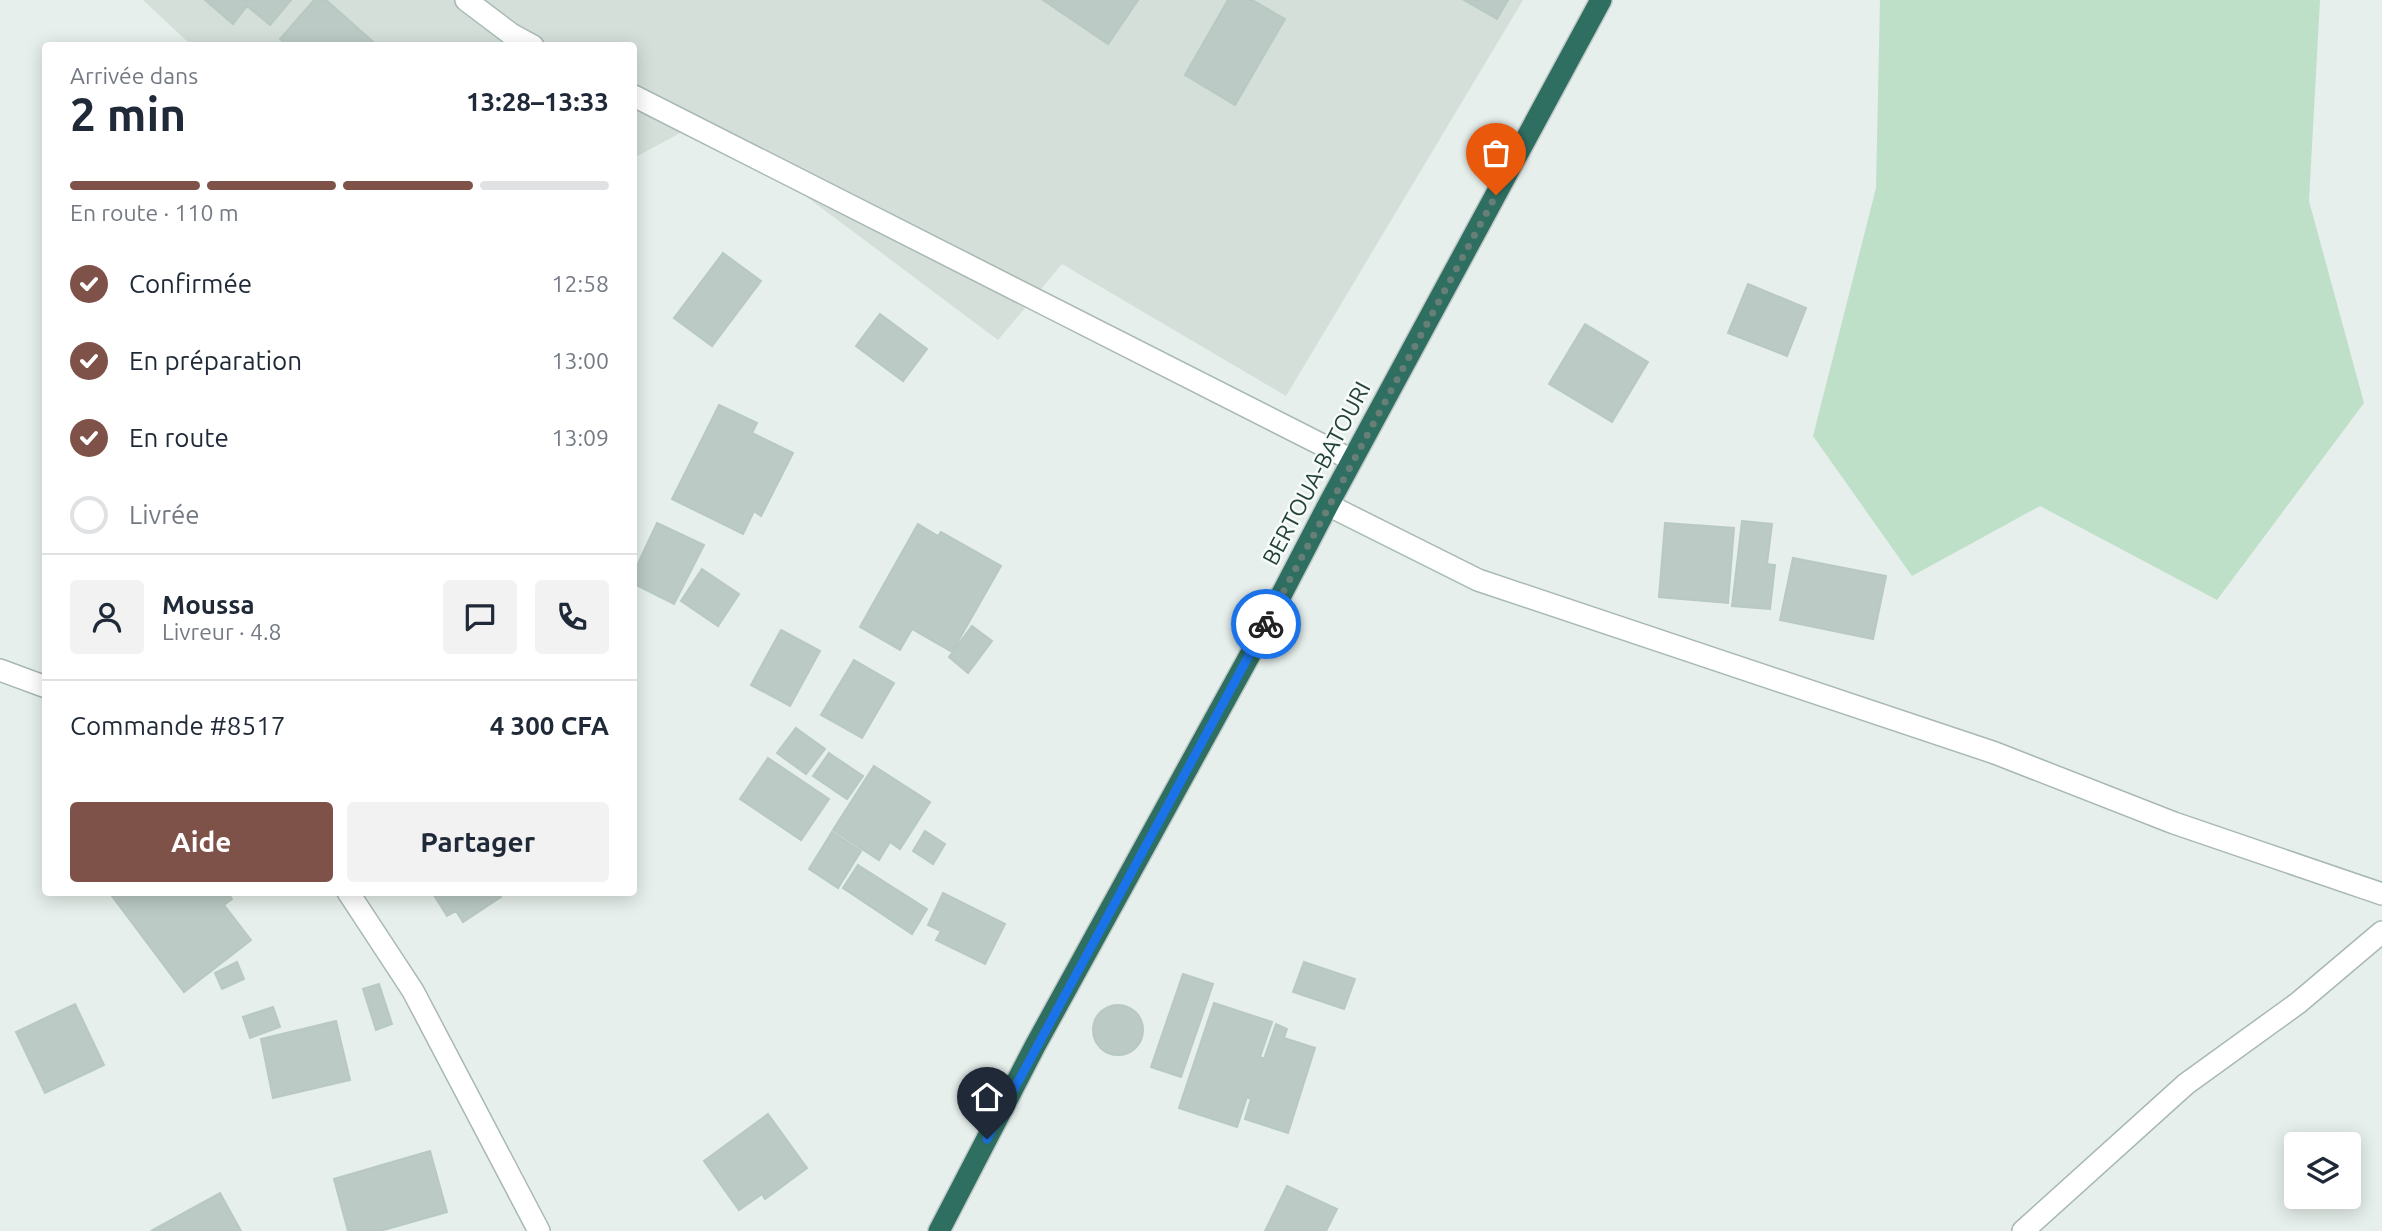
<!DOCTYPE html>
<html lang="fr">
<meta charset="utf-8">
<style>
body{margin:0;font-family:Ubuntu,sans-serif;background:#f2f2f3;color:#1f2937;height:100vh;display:flex;flex-direction:column;font-size:26px;white-space:nowrap}
*{box-sizing:border-box;margin:0}
p{font-size:23px;color:#747a83}
.icon{flex:none;width:38px;height:38px;fill:none;stroke:currentColor;stroke-width:2;stroke-linecap:round;stroke-linejoin:round}
.map{position:relative;flex:1;overflow:hidden}
.details{position:absolute;left:42px;top:42px;width:595px;height:854px;display:flex;flex-direction:column;background:#fff;border-radius:7px;box-shadow:0 4px 18px #0003}
.details>*{flex:none}
.tools{position:absolute;left:2284px;top:1132px;display:grid;gap:14px}
.tools a{display:grid;place-items:center;width:77px;height:77px;border-radius:7px;background:#fff;box-shadow:0 4px 18px #0003;font-size:35px}
.pin{position:absolute;display:grid;place-items:center;width:60px;height:60px;color:#fff;margin:-72px -30px;border-radius:50% 50% 50% 0;rotate:-45deg;box-shadow:0 0 7px #0007}
.pin .icon{rotate:45deg}
.courier{position:absolute;display:grid;place-items:center;width:70px;height:70px;margin:-35px;border:5px solid #1a73e8;border-radius:50%;background:#fff;color:#222;box-shadow:0 2px 9px #0007}
.head em{font-style:normal;font-weight:700}
.head div{display:flex;flex-direction:column-reverse}
.head{display:flex;align-items:center;justify-content:space-between;height:119px;padding:0 28px}
h1{font-size:46px;font-weight:700;line-height:52px}
.bar{display:grid;grid-template-columns:repeat(4,1fr);gap:10px 7px;align-content:center;height:84px;padding:0 28px}
.bar i{height:9px;border-radius:5px;background:#e0e1e3}
.bar .selected{background:#7f5249}
.bar p{grid-column:span 4}
.line{display:flex;align-items:center;gap:18px;padding:0 28px;border-top:2px solid #e0e1e3}
.line div{flex:1}
.round{display:grid;place-items:center;flex:none;width:74px;height:74px;border-radius:7px;background:#f2f2f3}
ol{padding:0 28px;list-style:none}
li{display:flex;align-items:center;gap:21px;height:77px}
li p{margin-inline-start:auto}
li .icon{padding:7px;border-radius:50%;background:#7f5249;color:#fff;stroke-width:4}
li:last-child{color:#747a83}
li i{width:38px;height:38px;border:4px solid #e0e1e3;border-radius:50%}
.action{display:flex;gap:14px;margin-top:auto;padding:14px 28px}
.action a{flex:1;height:80px;border-radius:7px;background:#7f5249;color:#fff;font-size:28px;font-weight:700;line-height:80px;text-align:center}
.action a+a{background:#f2f2f3;color:#1f2937}
.map>svg:first-child{display:block}
</style>
<div class="map">
<svg width="2382" height="1231" viewBox="0 0 2382 1231">
<rect width="100%" height="100%" fill="#e6efeb"/>
<path fill="#d4dfda" d="M143,0h1380l-237,396 -224,-132 -64,76 -294,-220 -70,38v-112l-443,-1z"/>
<path fill="#bfe0c8" d="M1880,0h440l-11,201 55,202 -147,197 -177,-94 -128,70 -99,-140 63,-248z"/>
<path fill="#bbcac4" stroke="#b8c9c2" stroke-width="2" d="M205,0h86l-21,25 -23,-19 -14,18z
M314,0h12l52,46h-91l-7,-7z
M1043,0h95l-30,44z
M1228,0h24l33,19 -50,86 -50,-30z
M1464,0h44l-11,19z
M723,253l38,28 -49,65 -38,-28z
M1748,284l58,24 -19,48 -59,-23z
M880,314l47,35 -24,32 -47,-35z
M1585,324l63,38 -36,60 -63,-38z
M719,405l38,18 -5,10 41,20 -32,63 -7,-5 -11,23 -71,-35z
M1742,521l30,3 -5,40 8,1 -5,44 -38,-3z
M657,523l47,22 -30,59 -40,-20v-12z
M1665,523l69,5 -6,75 -69,-6z
M918,524l20,12 3,-4 60,34 -49,86 -40,-23 -12,21 -40,-23z
M1793,558l93,18 -13,63 -93,-19z
M702,569l37,25 -21,32 -37,-25z
M972,626l20,15 -24,32 -19,-16z
M781,630l39,21 -30,55 -39,-21z
M854,660l40,23 -32,55 -41,-23z
M796,728l29,21 -19,25 -29,-21z
M829,753l34,23 -16,23 -34,-23z
M768,758l61,41 -28,41 -61,-41z
M874,766l56,36 -30,47 -10,-7 -11,18 -46,-30z
M925,831l20,13 -12,20 -20,-13z
M832,832l29,19 -23,37 -29,-19z
M858,865l69,44 -15,25 -69,-46z
M109,892h118l5,7 -8,6 27,35 -67,52z
M432,892h66l3,5 -38,25 -7,-11 -9,5z
M943,893l62,31 -20,40 -49,-24 5,-9 -13,-6z
M237,962l7,17 -22,10 -7,-16z
M1304,962l51,17 -11,30 -51,-17z
M1183,974l30,10 -32,93 -30,-10z
M379,984l13,40 -16,6 -13,-41z
M1214,1003l58,19 -12,35 4,2 12,-35 11,5 -3,9 31,10 -27,85 -43,-14 6,-20 -4,-2 -10,30 -58,-19z
M75,1004l29,61 -59,28 -29,-61z
M1093 1030a25 25 0 1 1 50 0a25 25 0 1 1-50 0Z
M273,1007l7,20 -30,11 -7,-21z
M336,1021l14,59 -77,18 -12,-59z
M768,1114l39,54 -42,31 -3,-5 -23,16 -35,-49z
M430,1151l17,61 -67,19h-32l-14,-52z
M1287,1186l50,23 -11,22h-61z
M220,1193l21,38h-90z"/>
<g fill="none" stroke-linecap="round" stroke-linejoin="round">
<g stroke="#a8b8b2" stroke-width="24">
<path id="minor" d="M466,0l45,34 22,12
M634,96l718,364
M1328,505l150,75 517,173 179,70 208,71
M0,670l46,17
M348,892l65,99 126,240
M2023,1231l163,-147 112,-81 84,-71"/>
</g>
<g stroke="#c2cac8" stroke-width="24">
<path id="highway" d="M939,1231l96,-185 216,-393 77,-148 273,-505"/>
</g>
<use href="#minor" stroke="#fff" stroke-width="21"/>
<use href="#highway" stroke="#2f6f62" stroke-width="21"/>
</g>
<g fill="none" stroke-linecap="round" stroke-linejoin="round">
<path stroke="#687f78" stroke-width="7" stroke-dasharray="0 12.6" d="M1266,624l230,-429"/>
<path stroke="#1a73e8" stroke-width="9" d="M987,1139l279,-515"/>
</g>
<g text-anchor="middle" dominant-baseline="central" stroke-width="5" stroke-linejoin="round" paint-order="stroke">
<g font-size="23" fill="#24423a" stroke="#f7fbf9">
<text transform="translate(1316 473) rotate(-62)">BERTOUA-BATOURI</text>
</g>
</g>
</svg>
<div class="tools">
<a><svg class="icon" aria-label="layers" viewBox="0 0 24 24"><path d="M12 4l9 5-9 5-9-5zM3 14l9 5 9-5"/></svg></a>
</div>
<div class="pin" style="left:1496px;top:195px;background:#ea580c"><svg class="icon" aria-label="bag" viewBox="0 0 24 24"><path d="M5 8h14l-1 12H6zM9 8a3 3 0 0 1 6 0"/></svg></div>
<div class="pin" style="left:987px;top:1139px;background:#1f2937"><svg class="icon" aria-label="home" viewBox="0 0 24 24"><path d="M3 11l9-7 9 7M6 9v11h12V9"/></svg></div>
<div class="courier" style="left:1266px;top:624px"><svg class="icon" aria-label="bike" viewBox="0 0 24 24"><circle cx="6" cy="16" r="4"/><circle cx="18" cy="16" r="4"/><path d="M6 16l4-8h5l3 8M10 8l3 8H6M13 5h3"/></svg></div>
<section class="details">
<div class="head"><div><h1>2 min</h1><p>Arrivée dans</p></div><em>13:28–13:33</em></div>
<div class="bar"><i class="selected"></i><i class="selected"></i><i class="selected"></i><i></i><p>En route · 110 m</p></div>
<ol>
<li><svg class="icon" aria-label="check" viewBox="0 0 24 24"><path d="M5 12l5 5 9-10"/></svg>Confirmée<p>12:58</p></li>
<li><svg class="icon" aria-label="check" viewBox="0 0 24 24"><path d="M5 12l5 5 9-10"/></svg>En préparation<p>13:00</p></li>
<li><svg class="icon" aria-label="check" viewBox="0 0 24 24"><path d="M5 12l5 5 9-10"/></svg>En route<p>13:09</p></li>
<li><i></i>Livrée</li>
</ol>
<div class="line" style="height:126px"><a class="round"><svg class="icon" aria-label="person" viewBox="0 0 24 24"><circle cx="12" cy="8" r="4"/><path d="M4 21q1-7 8-7t8 7"/></svg></a><div><b>Moussa</b><p>Livreur · 4.8</p></div><a class="round"><svg class="icon" aria-label="chat" viewBox="0 0 24 24"><path d="M4 5h16v11H9l-5 4z"/></svg></a><a class="round"><svg class="icon" aria-label="phone" viewBox="0 0 24 24"><path d="M5 4h4l2 5-3 2q2 4 5 5l2-3 5 2v4C11 20 4 13 5 4z"/></svg></a></div>
<div class="line" style="height:91px"><div>Commande #8517</div><b>4 300 CFA</b></div>
<div class="action"><a>Aide</a><a>Partager</a></div>
</section>
</div>
